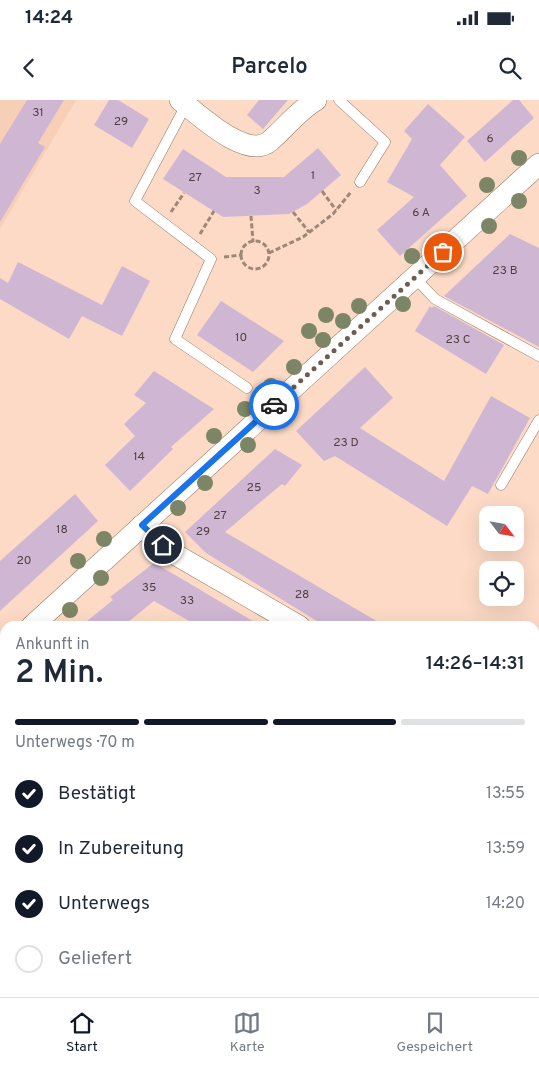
<!DOCTYPE html>
<html lang="de">
<meta charset="utf-8">
<style>
body{margin:0;font-family:Overpass,sans-serif;background:#f6f6f7;color:#1f2937;height:100vh;display:flex;flex-direction:column;font-size:19px;white-space:nowrap}
*{box-sizing:border-box;margin:0}
p{font-size:16px;color:#747a83}
.icon{flex:none;width:28px;height:28px;fill:none;stroke:currentColor;stroke-width:2;stroke-linecap:round;stroke-linejoin:round}
.map{position:relative;flex:1;overflow:hidden}
.drawer{position:absolute;left:0px;top:521px;width:540px;height:376px;display:flex;flex-direction:column;background:#fff;border-radius:15px 15px 0 0;box-shadow:0 5px 20px #0002}
.drawer>*{flex:none}
.needle{width:32px;rotate:121deg}
.fabs{position:absolute;left:479px;top:406px;display:grid;gap:10px}
.fabs a{display:grid;place-items:center;width:45px;height:45px;border-radius:10px;background:#fff;box-shadow:0 5px 20px #0002;font-size:25px}
.pin{position:absolute;display:grid;place-items:center;width:42px;height:42px;color:#fff;margin:-21px;border:2px solid #fff;border-radius:50%;box-shadow:0 1px 5px #0007}
.courier{position:absolute;display:grid;place-items:center;width:50px;height:50px;margin:-25px;border:4px solid #1a73e8;border-radius:50%;background:#fff;color:#222;box-shadow:0 1px 6px #0007}
.overview em{font-style:normal;font-weight:600}
.overview div{display:flex;flex-direction:column-reverse}
.overview{display:flex;align-items:center;justify-content:space-between;height:85px;padding:0 15px}
h1{font-size:32px;font-weight:600;line-height:38px}
.bar{display:grid;grid-template-columns:repeat(4,1fr);gap:8px 5px;align-content:center;height:60px;padding:0 15px}
.bar i{height:6px;border-radius:4px;background:#e0e1e3}
.bar .active{background:#111827}
.bar p{grid-column:span 4}
ol{padding:0 15px;list-style:none}
li{display:flex;align-items:center;gap:15px;height:55px}
li p{margin-inline-start:auto}
li .icon{padding:5px;border-radius:50%;background:#111827;color:#fff;stroke-width:4}
li:last-child{color:#747a83}
li i{width:28px;height:28px;border:2px solid #e0e1e3;border-radius:50%}
.status{display:flex;justify-content:space-between;align-items:center;height:35px;padding:0 25px;background:#fff;direction:ltr}
.status svg{height:14px;fill:currentColor}
header{display:flex;justify-content:space-between;align-items:center;height:65px;padding:0 15px;background:#fff;font-size:22px;font-weight:600}
.dock{display:flex;justify-content:space-around;align-items:center;height:70px;border-top:1px solid #e0e1e3;background:#fff;font-size:14px;color:#747a83}
.dock a{display:grid;justify-items:center;gap:2px}
.dock .active{color:#111827}
.map>svg:first-child{display:block}
</style>
<div class="status"><b>14:24</b><svg viewBox="0 0 49 12"><path d="M0 12V9h3v3zM5 12V6h3v6zM10 12V3h3v9zM15 12V0h3v12zM26 1h20v11H26zM47 4h2v5h-2z"/></svg></div>
<header><svg class="icon" aria-label="back" viewBox="0 0 24 24"><path d="M15 5l-7 7 7 7"/></svg>Parcelo<svg class="icon" aria-label="search" viewBox="0 0 24 24"><circle cx="10" cy="10" r="6"/><path d="M15 15l6 6"/></svg></header>
<div class="map">
<svg width="539" height="897" viewBox="0 0 539 897">
<rect width="100%" height="100%" fill="#fcdac6"/>
<path fill="#f7ceb6" d="M0,0h76l-76,129z"/>
<path fill="#cfb7d3" d="M27,0h37l-26,43 7,4 -45,75v-78z
M109,0h9l31,19 -17,29 -38,-23z
M259,0h29l-25,29 -16,-14z
M513,0h6l15,18 -49,44 -18,-21z
M428,4l37,33 -25,28 27,31 -67,60 -23,-26 37,-33 -27,-15 25,-43 -8,-8z
M318,48l23,27 -34,29 -18,10 -66,3 -60,-38 20,-30 43,28h58z
M510,134l29,14v99l-95,-51z
M18,162l84,43 20,-39 28,15 -28,55 -40,-20 -13,23 -69,-40v-21l8,5z
M221,201l63,40 -31,31 -56,-37z
M430,206l2,2 2,-2 70,39 -18,29 -71,-43z
M365,267l28,31 -33,30 84,53 47,-85 39,22 -42,76 -16,-8 -25,40 -112,-70 -11,5 -28,-30z
M154,271l60,38 -43,38 2,2 -43,42 -25,-26 30,-29 -11,-12 22,-21 -12,-8z
M275,349l27,16 -17,21 -3,-2 -57,48 160,94h-60l-119,-73 -21,-21z
M75,394l23,27 -98,90v-50z
M154,463l28,16 79,47h-63l-44,-25 -31,25h-42l32,-26 -3,-3z"/>
<g fill="none" stroke-linecap="round" stroke-linejoin="round">
<g stroke="#947663" stroke-width="11">
<path id="service" d="M339,0l46,42 -25,40
M186,5l-51,96 76,58 -36,80 72,49
M415,178l20,21 104,57
M501,385l38,-65"/>
</g>
<g stroke="#947663" stroke-width="22">
<path id="minor" d="M180,0c18,14 67,61 90,41 15,-13 29,-31 46,-41
M142,425l12,14 17,13 128,74
M32,526l507,-462
M0,556l5,-5
M535,664l4,3
M0,863l5,3
M46,892l7,5
M343,897l3,-5"/>
</g>
<path stroke="#9f8778" stroke-width="3" stroke-dasharray="5 2.5" stroke-linecap="butt" d="M322,91l14,19
M171,112l13,-19
M293,112l16,20
M251,116l2,26
M200,134l14,-23
M241 155a14 14 0 1 1 28 0a14 14 0 1 1-28 0Z
M269,153l34,-16 30,-23 18,-22
M224,157l17,-2"/>
<use href="#service" stroke="#fff" stroke-width="10"/>
<use href="#minor" stroke="#fff" stroke-width="21"/>
</g>
<g fill="#7c8565">
<circle cx="519" cy="58" r="8"/>
<circle cx="487" cy="85" r="8"/>
<circle cx="519" cy="101" r="8"/>
<circle cx="489" cy="126" r="8"/>
<circle cx="412" cy="156" r="8"/>
<circle cx="403" cy="204" r="8"/>
<circle cx="359" cy="206" r="8"/>
<circle cx="326" cy="215" r="8"/>
<circle cx="343" cy="221" r="8"/>
<circle cx="309" cy="231" r="8"/>
<circle cx="323" cy="240" r="8"/>
<circle cx="294" cy="267" r="8"/>
<circle cx="271" cy="286" r="8"/>
<circle cx="245" cy="309" r="8"/>
<circle cx="214" cy="336" r="8"/>
<circle cx="248" cy="345" r="8"/>
<circle cx="205" cy="383" r="8"/>
<circle cx="178" cy="408" r="8"/>
<circle cx="104" cy="439" r="8"/>
<circle cx="78" cy="461" r="8"/>
<circle cx="101" cy="478" r="8"/>
<circle cx="70" cy="510" r="8"/>
</g>
<g fill="none" stroke-linecap="round" stroke-linejoin="round">
<path stroke="#6f5b50" stroke-width="5" stroke-dasharray="0 9" d="M274,305l169,-153"/>
<path stroke="#1a73e8" stroke-width="6" d="M163,445l-21,-20 132,-120"/>
</g>
<g text-anchor="middle" dominant-baseline="central" stroke-width="4" stroke-linejoin="round" paint-order="stroke">
<g font-size="12" fill="#4e3f41">
<text x="38" y="13">31</text>
<text x="121" y="22">29</text>
<text x="490" y="39">6</text>
<text x="313" y="76">1</text>
<text x="195" y="78">27</text>
<text x="257" y="91">3</text>
<text x="421" y="113">6 A</text>
<text x="505" y="171">23 B</text>
<text x="241" y="238">10</text>
<text x="458" y="240">23 C</text>
<text x="346" y="343">23 D</text>
<text x="139" y="357">14</text>
<text x="254" y="388">25</text>
<text x="220" y="416">27</text>
<text x="62" y="430">18</text>
<text x="203" y="432">29</text>
<text x="24" y="461">20</text>
<text x="149" y="488">35</text>
<text x="302" y="495">28</text>
<text x="187" y="501">33</text>
</g>
</g>
</svg>
<div class="fabs">
<a><svg class="needle" viewBox="-14 -14 28 28"><path d="M0-13l5 13h-10z" fill="#e53935"/><path d="M0 13l5-13h-10z" fill="#747a83"/></svg></a>
<a><svg class="icon" aria-label="locate" viewBox="0 0 24 24"><circle cx="12" cy="12" r="6"/><path d="M12 2v4M12 18v4M2 12h4M18 12h4"/></svg></a>
</div>
<div class="pin" style="left:443px;top:152px;background:#ea580c"><svg class="icon" aria-label="bag" viewBox="0 0 24 24"><path d="M5 8h14l-1 12H6zM9 8a3 3 0 0 1 6 0"/></svg></div>
<div class="pin" style="left:163px;top:445px;background:#1f2937"><svg class="icon" aria-label="home" viewBox="0 0 24 24"><path d="M3 11l9-7 9 7M6 9v11h12V9"/></svg></div>
<div class="courier" style="left:274px;top:305px"><svg class="icon" aria-label="car" viewBox="0 0 24 24"><path d="M5 17H2v-5l4-1 3-4h7l3 4 3 1v5h-3M9 17h6M6 11h13"/><circle cx="7" cy="17" r="2"/><circle cx="17" cy="17" r="2"/></svg></div>
<section class="drawer">
<div class="overview"><div><h1>2 Min.</h1><p>Ankunft in</p></div><em>14:26–14:31</em></div>
<div class="bar"><i class="active"></i><i class="active"></i><i class="active"></i><i></i><p>Unterwegs · 70 m</p></div>
<ol>
<li><svg class="icon" aria-label="check" viewBox="0 0 24 24"><path d="M5 12l5 5 9-10"/></svg>Bestätigt<p>13:55</p></li>
<li><svg class="icon" aria-label="check" viewBox="0 0 24 24"><path d="M5 12l5 5 9-10"/></svg>In Zubereitung<p>13:59</p></li>
<li><svg class="icon" aria-label="check" viewBox="0 0 24 24"><path d="M5 12l5 5 9-10"/></svg>Unterwegs<p>14:20</p></li>
<li><i></i>Geliefert</li>
</ol>
</section>
</div>
<nav class="dock">
<a class="active"><svg class="icon" aria-label="home" viewBox="0 0 24 24"><path d="M3 11l9-7 9 7M6 9v11h12V9"/></svg>Start</a>
<a><svg class="icon" aria-label="map" viewBox="0 0 24 24"><path d="M3 6l6-2 6 2 6-2v14l-6 2-6-2-6 2zM9 4v14M15 6v14"/></svg>Karte</a>
<a><svg class="icon" aria-label="saved" viewBox="0 0 24 24"><path d="M7 4h10v16l-5-4-5 4z"/></svg>Gespeichert</a>
</nav>
